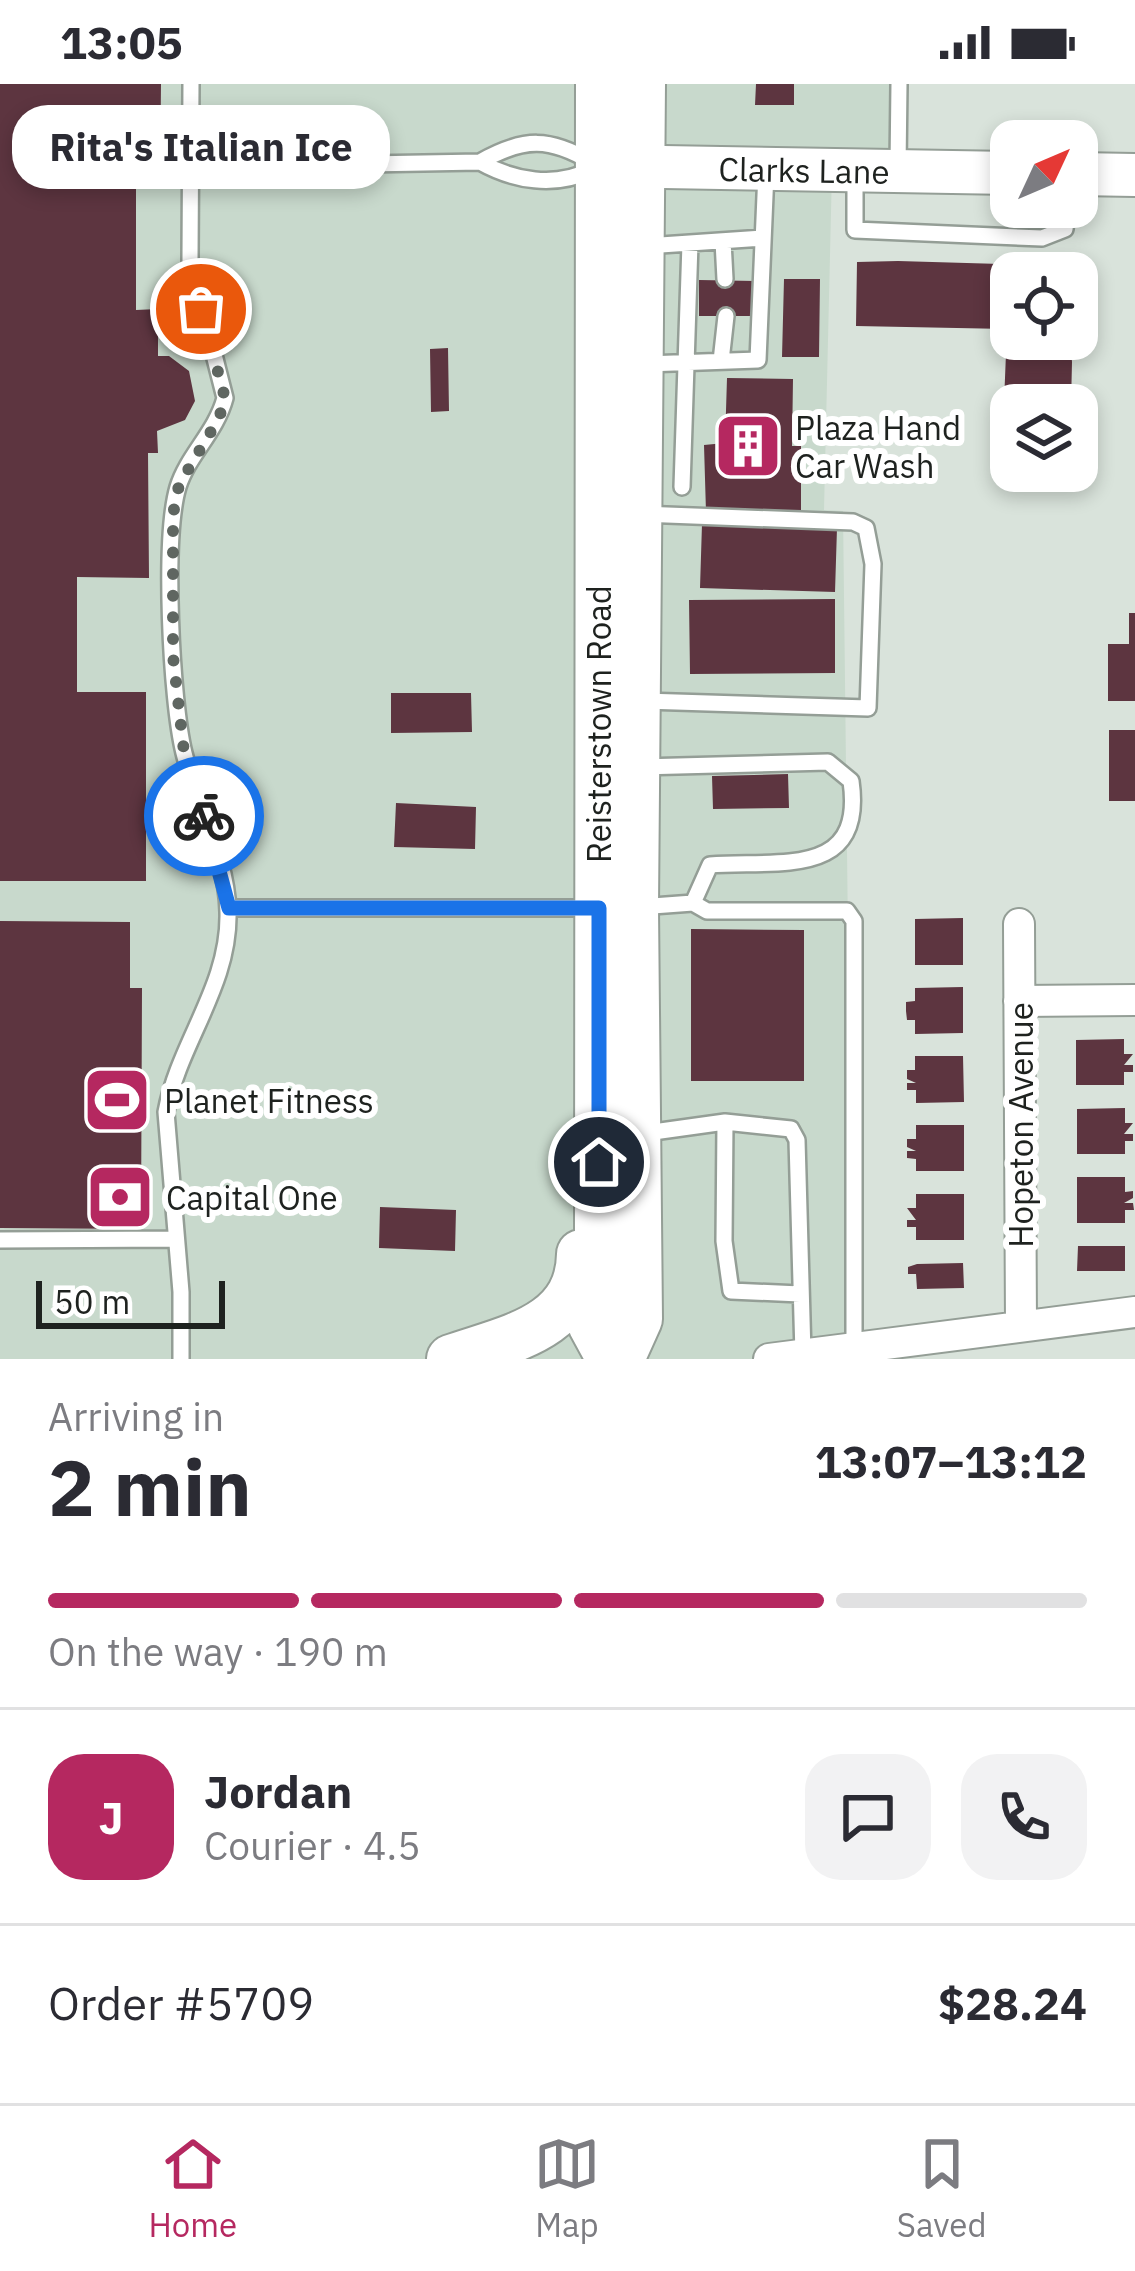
<!DOCTYPE html>
<meta charset="utf-8">
<style>
body{margin:0;font-family:"IBM Plex Sans",sans-serif;background:#f2f2f3;color:#2b2b33;height:100vh;display:flex;flex-direction:column;font-size:45px;white-space:nowrap}
*{box-sizing:border-box;margin:0}
p{font-size:39px;color:#7c7c81}
.icon{flex:none;width:66px;height:66px;fill:none;stroke:currentColor;stroke-width:2;stroke-linecap:round;stroke-linejoin:round}
.map{position:relative;height:1275px;overflow:hidden}
.drawer{display:flex;flex-direction:column;background:#fff;flex:1}
.drawer>*{flex:none}
.needle{width:78px;rotate:46deg}
.tools{position:absolute;left:990px;top:36px;display:grid;gap:24px}
.tools a{display:grid;place-items:center;width:108px;height:108px;border-radius:24px;background:#fff;box-shadow:0 6px 18px #0003;font-size:60px}
.scale{position:absolute;left:36px;bottom:30px;width:189px;box-sizing:border-box;padding-left:12px;border:6px solid #1e221f;border-top:0;font-size:33px;line-height:42px;white-space:nowrap;color:#1e221f;-webkit-text-stroke:9px #fff;paint-order:stroke}
.pin{position:absolute;display:grid;place-items:center;width:102px;height:102px;color:#fff;margin:-51px;border:6px solid #fff;border-radius:50%;box-shadow:0 3px 12px #0007}
.courier{position:absolute;display:grid;place-items:center;width:120px;height:120px;margin:-60px;border:9px solid #1a73e8;border-radius:50%;background:#fff;color:#222;box-shadow:0 3px 15px #0007}
.bubble{position:absolute;height:84px;border-radius:36px;background:#fff;box-shadow:0 6px 18px #0003;font-size:39px;font-weight:700;line-height:84px;text-align:center}
.summary em{font-style:normal;font-weight:700}
.summary div{display:flex;flex-direction:column-reverse}
.summary{display:flex;align-items:center;justify-content:space-between;height:204px;padding:0 48px}
h1{font-size:78px;font-weight:700;line-height:90px}
.bar{display:grid;grid-template-columns:repeat(4,1fr);gap:18px 12px;align-content:center;height:144px;padding:0 48px}
.bar i{height:15px;border-radius:9px;background:#e1e1e2}
.bar .current{background:#b52860}
.bar p{grid-column:span 4}
.line{display:flex;align-items:center;gap:30px;padding:0 48px;border-top:3px solid #e1e1e2}
.line div{flex:1}
.round{display:grid;place-items:center;flex:none;width:126px;height:126px;border-radius:36px;background:#f2f2f3}
.status{display:flex;justify-content:space-between;align-items:center;height:84px;padding:0 60px;background:#fff;direction:ltr}
.status svg{height:33px;fill:currentColor}
.menu{display:flex;justify-content:space-around;align-items:center;height:168px;border-top:3px solid #e1e1e2;background:#fff;font-size:33px;color:#7c7c81}
.menu a{display:grid;justify-items:center;gap:6px}
.menu .current{color:#b52860}
.map>svg:first-child{display:block}
</style>
<div class="status"><b>13:05</b><svg viewBox="0 0 49 12"><path d="M0 12V9h3v3zM5 12V6h3v6zM10 12V3h3v9zM15 12V0h3v12zM26 1h20v11H26zM47 4h2v5h-2z"/></svg></div>
<div class="map">
<svg width="1135" height="1275" viewBox="0 0 1135 1275">
<rect width="100%" height="100%" fill="#d9e3db"/>
<path fill="#c8d9cc" d="M0,0h898l-2,87 -64,-1 -8,340 19,1 10,848h-853z"/>
<path fill="#5d3540" d="M0,0h161l-1,96h-24v130l22,-1v47h11l20,15 6,30 -10,19 -28,11 1,22h-10l1,125 -72,-1v115h69v189h-146z
M756,0h38v21h-39z
M898,177l174,5v7h-61v66h59l2,23 -1,43h-60v64h-8l-1,-18 5,-122 -151,-3 1,-64z
M784,195h36l-1,78h-37z
M699,196l56,1 -2,35h-54z
M448,264l1,63 -18,1 -1,-63z
M727,294l66,1 -1,67h9v68l-95,-2 -2,-67 21,-2z
M702,440l135,4 -2,64 -135,-4z
M835,515v74l-145,1 -1,-74z
M1129,529h6v88h-27v-57h21z
M391,609h80l1,39 -81,1z
M1109,646h26v71h-26z
M788,690l1,34 -76,1 -1,-33z
M396,719l80,4 -1,42 -81,-2z
M963,834v47h-48v-46z
M0,837l130,1v66h12l-1,241 -141,-1z
M691,845l113,1v151h-113z
M963,903v46l-48,1v-14h-8l-1,-9v-9l9,-1v-13z
M1124,955v15h9l-9,11h9v7h-9v13h-48v-45z
M915,972h48l1,46 -48,1v-13h-9v-7h9l-9,-4v-9h8z
M1125,1024v15h8l-9,11h9v7h-8v13h-48v-45z
M916,1041h48v46h-48v-12l-9,-1v-7h9l-9,-4v-8h9z
M1077,1093h48v15l8,-1v7l-9,5h9l1,7h-9v13h-48z
M916,1110h48v46h-48v-13h-9v-7h9l-9,-12h9z
M380,1123l76,3 -1,41 -76,-3z
M1078,1162h47v25h-48z
M963,1179l1,25 -47,1 -1,-15h-8v-7l9,-3z"/>
<g fill="none" stroke-linecap="round" stroke-linejoin="round">
<g stroke="#949e96" stroke-width="20">
<path id="lane" d="M480,78c34,19 75,26 111,8
M192,83l288,-5c44,-25 70,-25 113,1
M898,84l1,-84
M855,90v56l187,8 23,-9 3,-22
M723,157l2,38
M646,162l117,-8
M721,277l5,-45
M646,280l112,-4 8,-188
M682,403l8,-244
M641,430l212,8 13,6 7,36 -5,144 -224,-7
M640,683l188,-5 23,19c14,98 -71,79 -141,84l-17,38
M639,823l54,-4 14,8h140l7,10v427
M229,824h362
M725,1038l-1,119 7,50 69,3
M639,1050l86,-12 66,7 6,11 6,214
M0,1156l175,-1
M181,1275v-67l-15,-180c13,-70 64,-126 62,-200 -1,-54 -31,-107 -44,-159 -13,-53 -21,-215 -6,-266 10,-32 38,-55 47,-89l-35,-138 1,-176"/>
</g>
<g stroke="#949e96" stroke-width="34">
<path id="street" d="M1019,840l2,401
M1019,917l116,-1
M769,1275l366,-47"/>
</g>
<g stroke="#949e96" stroke-width="46">
<g id="secondary">
<path id="s1" d="M606,82l405,7"/>
<path d="M1077,90l58,1"/>
</g>
</g>
<g stroke="#949e96" stroke-width="52">
<path id="primary" d="M600,0l-1,1153 -7,87 19,35
M451,1275c57,-20 129,-31 130,-105
M620,1275l18,-40 -4,-411 7,-824"/>
</g>
<use href="#lane" stroke="#fff" stroke-width="15"/>
<use href="#street" stroke="#fff" stroke-width="30"/>
<use href="#secondary" stroke="#fff" stroke-width="42"/>
<use href="#primary" stroke="#fff" stroke-width="48"/>
</g>
<g fill="none" stroke-linecap="round" stroke-linejoin="round">
<path stroke="#5f6661" stroke-width="12" stroke-dasharray="0 21.6" d="M201,225l24,89 -6,20 -40,67 -6,29v142l11,96 20,64"/>
<path stroke="#1a73e8" stroke-width="15" d="M204,732l25,92h370v254"/>
</g>
<defs>
<g id="building-square" transform="scale(3.45)"><rect x="-9" y="-9" width="18" height="18" rx="4" fill="#b52860" stroke="#fff"/><path d="M-4-6H4V6H1V3H-1V6H-4ZM-2.5-4.3h1.7v1.8h-1.7ZM.8-4.3h1.7v1.8H.8ZM-2.5-1h1.7V.8h-1.7ZM.8-1h1.7V.8H.8Z" fill="#fff"/></g>
<g id="stadium-square" transform="scale(3.45)"><rect x="-9" y="-9" width="18" height="18" rx="4" fill="#b52860" stroke="#fff"/><path d="M0-5a6.5 5 0 1 0 0 10a6.5 5 0 1 0 0-10ZM-3.5-1.8h7v3.6h-7Z" fill="#fff"/></g>
<g id="bank-square" transform="scale(3.45)"><rect x="-9" y="-9" width="18" height="18" rx="4" fill="#b52860" stroke="#fff"/><path d="M-6-4H6V4H-6ZM0-2.3a2.3 2.3 0 1 0 0 4.6a2.3 2.3 0 1 0 0-4.6Z" fill="#fff"/></g>
</defs>
<g fill-rule="evenodd">
<use href="#building-square" x="748" y="362"/>
<use href="#stadium-square" x="117" y="1016"/>
<use href="#bank-square" x="120" y="1113"/>
</g>
<g text-anchor="middle" dominant-baseline="central" stroke-width="12" stroke-linejoin="round" paint-order="stroke">
<g font-size="33" fill="#1e221f" stroke="#fff">
<text stroke="none"><textPath href="#s1" startOffset="198">Clarks Lane</textPath></text>
<text transform="translate(598 640) rotate(-90)">Reisterstown Road</text>
<text transform="translate(1020 1041) rotate(-90)">Hopeton Avenue</text>
</g>
<g font-size="33" fill="#1e221f" stroke="#fff" text-anchor="start">
<text x="795" y="343">Plaza Hand<tspan x="795" dy="38">Car Wash</tspan></text>
<text x="164" y="1016">Planet Fitness</text>
<text x="166" y="1113">Capital One</text>
</g>
</g>
</svg>
<div class="tools">
<a><svg class="needle" viewBox="-14 -14 28 28"><path d="M0-13l5 13h-10z" fill="#e53935"/><path d="M0 13l5-13h-10z" fill="#7c7c81"/></svg></a>
<a><svg class="icon" aria-label="locate" viewBox="0 0 24 24"><circle cx="12" cy="12" r="6"/><path d="M12 2v4M12 18v4M2 12h4M18 12h4"/></svg></a>
<a><svg class="icon" aria-label="layers" viewBox="0 0 24 24"><path d="M12 4l9 5-9 5-9-5zM3 14l9 5 9-5"/></svg></a>
</div>
<div class="scale">50 m</div>
<div class="pin" style="left:201px;top:225px;background:#ea580c"><svg class="icon" aria-label="bag" viewBox="0 0 24 24"><path d="M5 8h14l-1 12H6zM9 8a3 3 0 0 1 6 0"/></svg></div>
<div class="pin" style="left:599px;top:1078px;background:#1f2937"><svg class="icon" aria-label="home" viewBox="0 0 24 24"><path d="M3 11l9-7 9 7M6 9v11h12V9"/></svg></div>
<div class="courier" style="left:204px;top:732px"><svg class="icon" aria-label="bike" viewBox="0 0 24 24"><circle cx="6" cy="16" r="4"/><circle cx="18" cy="16" r="4"/><path d="M6 16l4-8h5l3 8M10 8l3 8H6M13 5h3"/></svg></div>
<div class="bubble" style="left:12px;top:21px;width:378px">Rita's Italian Ice</div>
</div>
<section class="drawer">
<div class="summary"><div><h1>2 min</h1><p>Arriving in</p></div><em>13:07–13:12</em></div>
<div class="bar"><i class="current"></i><i class="current"></i><i class="current"></i><i></i><p>On the way · 190 m</p></div>
<div class="line" style="height:216px"><b class="round" style="background:#b52860;color:#fff">J</b><div><b>Jordan</b><p>Courier · 4.5</p></div><a class="round"><svg class="icon" aria-label="chat" viewBox="0 0 24 24"><path d="M4 5h16v11H9l-5 4z"/></svg></a><a class="round"><svg class="icon" aria-label="phone" viewBox="0 0 24 24"><path d="M5 4h4l2 5-3 2q2 4 5 5l2-3 5 2v4C11 20 4 13 5 4z"/></svg></a></div>
<div class="line" style="height:156px"><div>Order #5709</div><b>$28.24</b></div>
</section>
<nav class="menu">
<a class="current"><svg class="icon" aria-label="home" viewBox="0 0 24 24"><path d="M3 11l9-7 9 7M6 9v11h12V9"/></svg>Home</a>
<a><svg class="icon" aria-label="map" viewBox="0 0 24 24"><path d="M3 6l6-2 6 2 6-2v14l-6 2-6-2-6 2zM9 4v14M15 6v14"/></svg>Map</a>
<a><svg class="icon" aria-label="saved" viewBox="0 0 24 24"><path d="M7 4h10v16l-5-4-5 4z"/></svg>Saved</a>
</nav>
